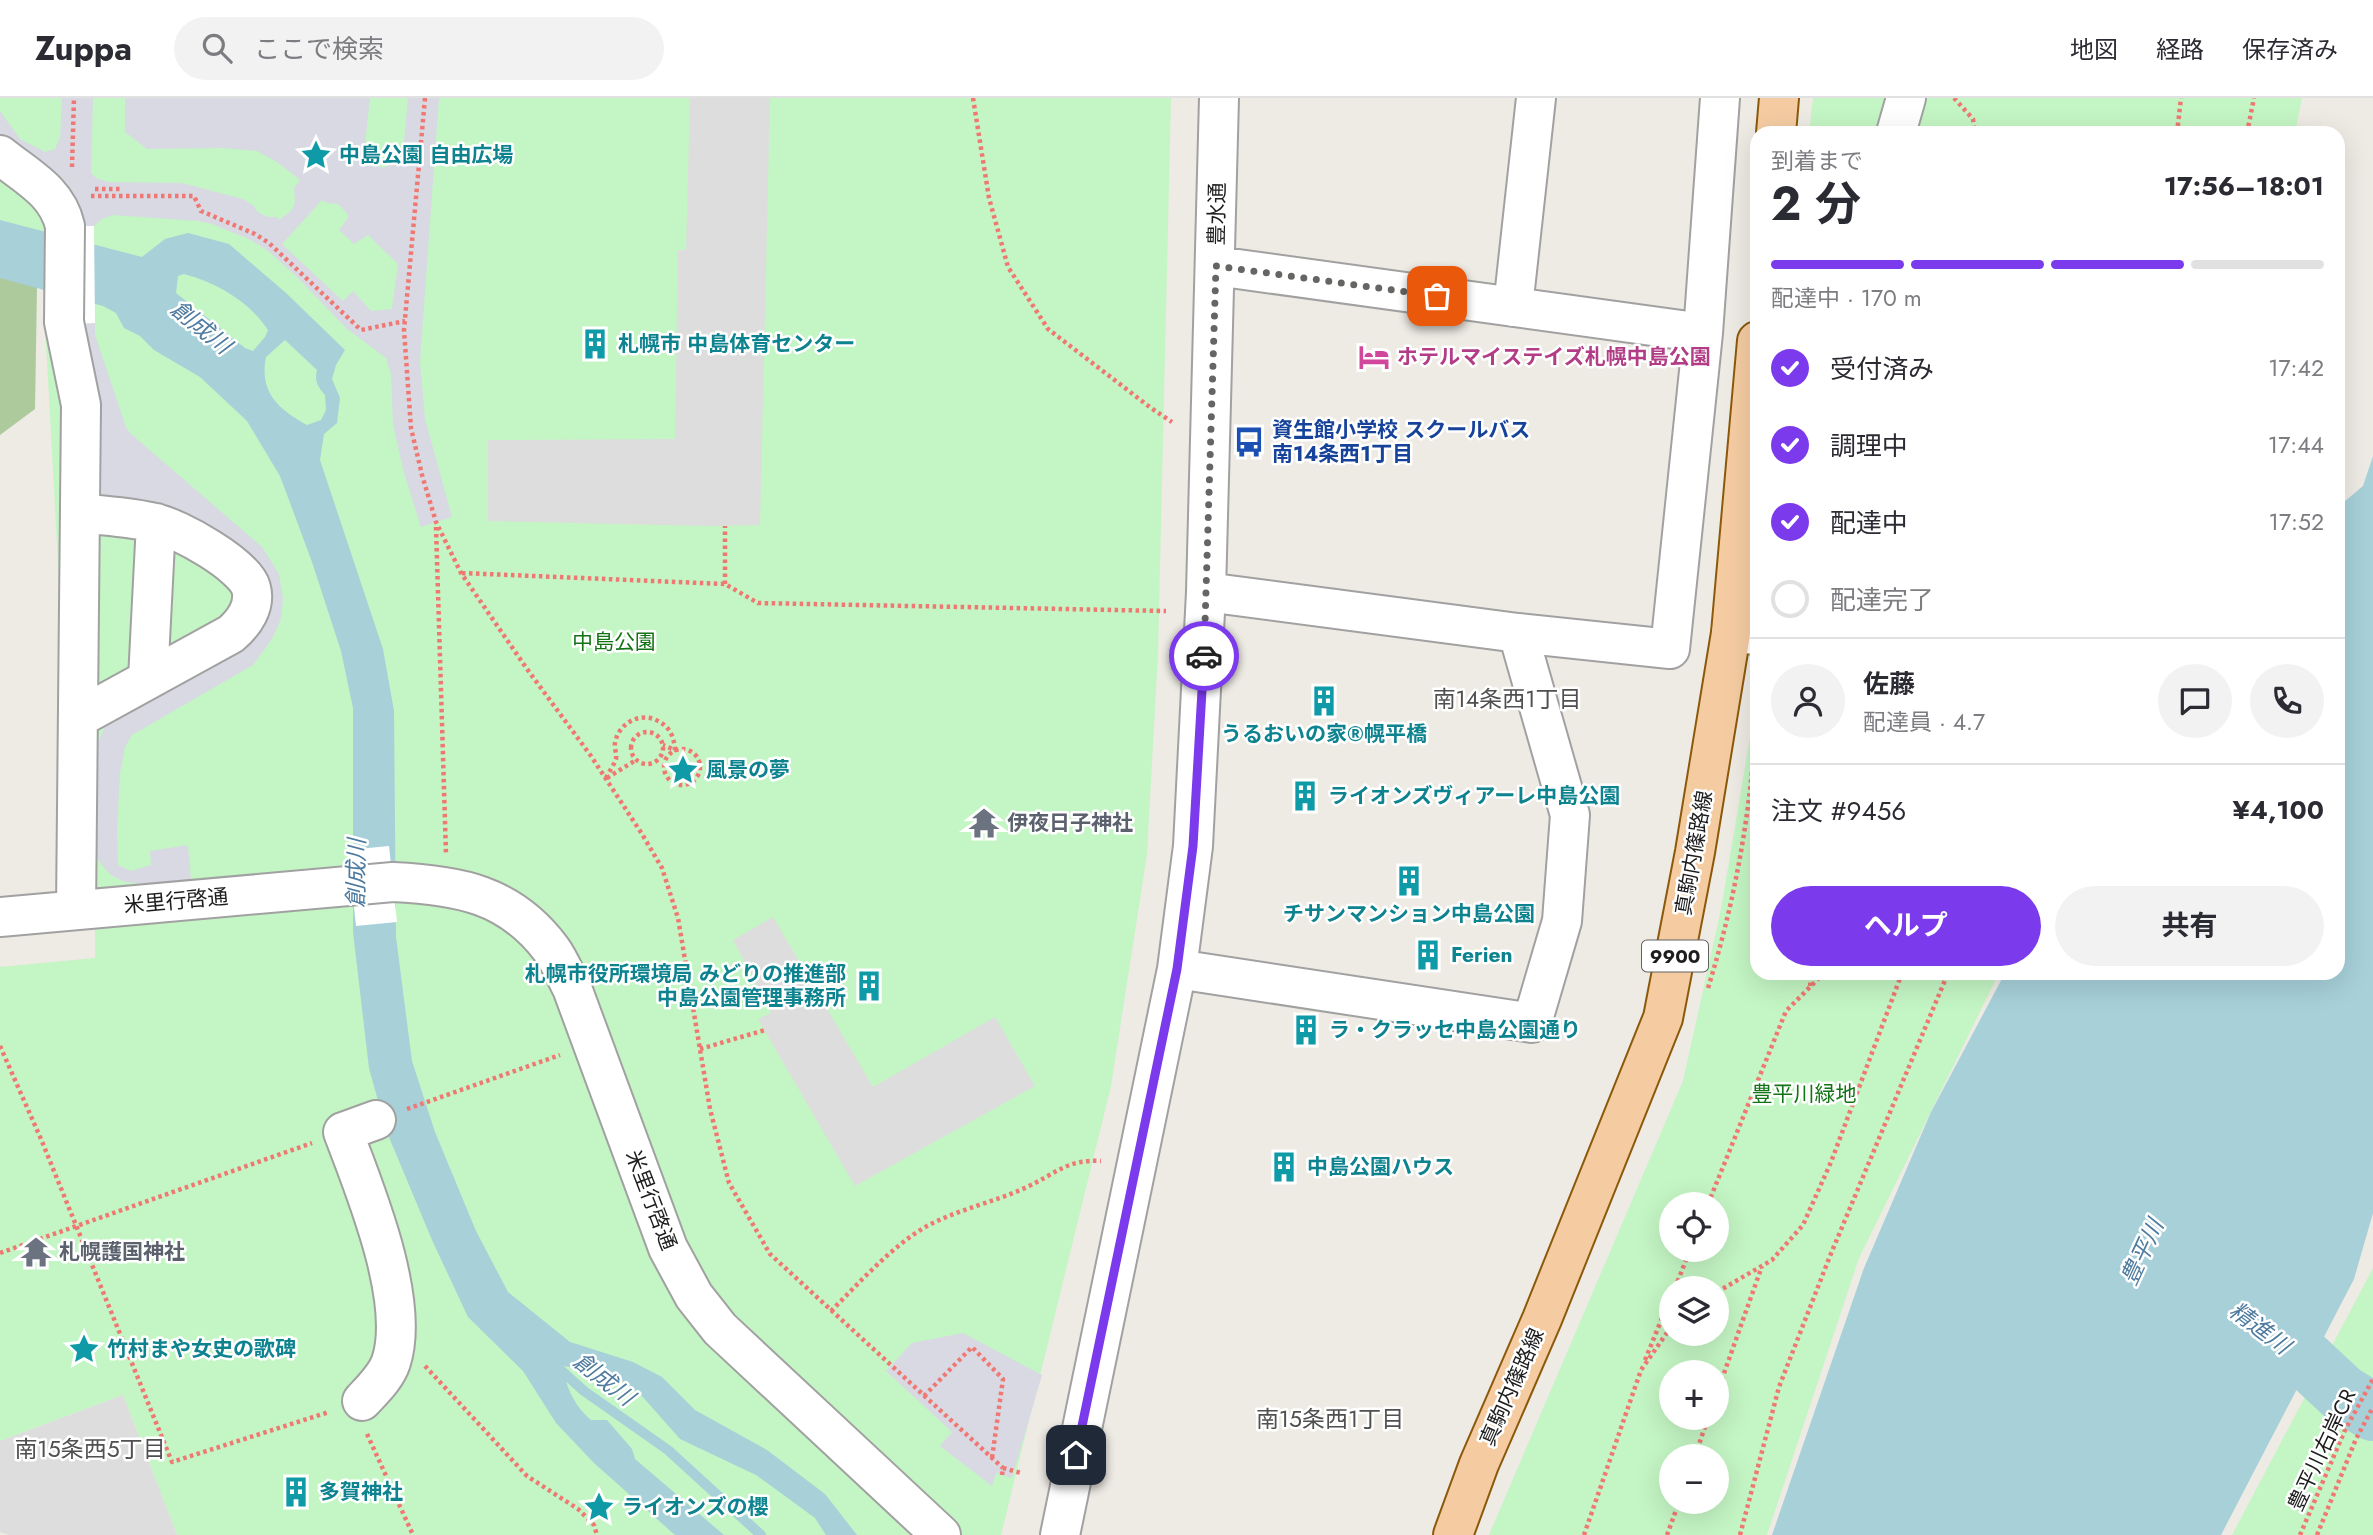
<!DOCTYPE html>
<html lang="ja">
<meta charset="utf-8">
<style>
body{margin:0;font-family:Jost,"Noto Sans JP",sans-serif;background:#f2f2f3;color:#2b2b33;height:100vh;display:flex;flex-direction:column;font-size:26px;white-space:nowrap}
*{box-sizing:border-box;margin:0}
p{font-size:23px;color:#7c7c81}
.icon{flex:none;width:38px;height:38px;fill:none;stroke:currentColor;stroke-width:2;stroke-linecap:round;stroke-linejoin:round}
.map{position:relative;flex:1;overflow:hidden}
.side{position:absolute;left:1750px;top:28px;width:595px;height:854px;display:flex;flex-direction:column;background:#fff;border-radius:21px;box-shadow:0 7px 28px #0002}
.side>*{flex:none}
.controls{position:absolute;left:1659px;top:1094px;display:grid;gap:14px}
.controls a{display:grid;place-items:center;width:70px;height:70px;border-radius:50%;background:#fff;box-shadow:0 7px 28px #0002;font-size:35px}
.pin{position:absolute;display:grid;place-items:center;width:60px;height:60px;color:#fff;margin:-30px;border-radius:14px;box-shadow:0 4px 10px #0006}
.courier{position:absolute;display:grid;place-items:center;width:70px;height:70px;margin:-35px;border:5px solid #7c3aed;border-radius:50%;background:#fff;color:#222;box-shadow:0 2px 9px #0007}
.summary em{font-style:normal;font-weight:700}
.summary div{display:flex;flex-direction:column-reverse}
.summary{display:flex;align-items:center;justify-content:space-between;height:119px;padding:0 21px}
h1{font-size:46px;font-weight:700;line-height:52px}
.bar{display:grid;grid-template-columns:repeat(4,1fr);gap:10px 7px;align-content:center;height:84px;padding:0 21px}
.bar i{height:9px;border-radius:5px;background:#e1e1e2}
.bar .on{background:#7c3aed}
.bar p{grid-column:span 4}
.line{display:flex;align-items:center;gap:18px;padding:0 21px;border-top:2px solid #e1e1e2}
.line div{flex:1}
.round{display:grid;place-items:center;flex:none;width:74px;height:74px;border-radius:37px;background:#f2f2f3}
ol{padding:0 21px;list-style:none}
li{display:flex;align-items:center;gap:21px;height:77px}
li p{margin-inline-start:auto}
li .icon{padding:7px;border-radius:50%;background:#7c3aed;color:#fff;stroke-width:4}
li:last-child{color:#7c7c81}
li i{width:38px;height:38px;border:4px solid #e1e1e2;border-radius:50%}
.primary-button{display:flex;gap:14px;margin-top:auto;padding:14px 21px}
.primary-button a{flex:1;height:80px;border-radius:42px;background:#7c3aed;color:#fff;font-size:28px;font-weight:700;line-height:80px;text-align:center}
.primary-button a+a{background:#f2f2f3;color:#2b2b33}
header{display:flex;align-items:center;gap:42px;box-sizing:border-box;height:98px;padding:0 35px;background:#fff;border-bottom:2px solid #e1e1e2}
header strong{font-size:33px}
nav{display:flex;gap:38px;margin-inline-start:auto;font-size:24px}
.search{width:490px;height:63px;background:#f2f2f3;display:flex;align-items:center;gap:18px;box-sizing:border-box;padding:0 24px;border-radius:38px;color:#7c7c81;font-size:26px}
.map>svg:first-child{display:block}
</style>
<header>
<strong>Zuppa</strong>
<div class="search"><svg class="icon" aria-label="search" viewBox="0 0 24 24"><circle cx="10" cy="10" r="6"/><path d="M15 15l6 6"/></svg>ここで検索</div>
<nav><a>地図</a><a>経路</a><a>保存済み</a></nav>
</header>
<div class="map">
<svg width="2373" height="1437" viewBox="0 0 2373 1437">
<rect width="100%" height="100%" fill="#eeeae4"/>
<path fill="#acca9c" d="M0,76l37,113 -2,122 -35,26z"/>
<path fill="#c4f5c4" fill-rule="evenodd" d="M0,0h1171l-13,555 -11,201 -36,232 -110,449h-824l-54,-140 -123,46v-474l95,-9v-118l-32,-186 -18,-329 -1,-81 -44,-21z
M1813,0h489l-7,35h-486z
M1757,598v277h242l-140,285 -92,277h-278l194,-454 38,-172zM1671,1106h46v46h-46zM1717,1190v46h-46v-46zM1671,1274h46v46h-46zM1671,1358h46v46h-46z
M2373,1170v267h-141z"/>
<path fill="#ddd" d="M690,0h80l-10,427 -49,1 -223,-5v-81l187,-1 3,-189h8z
M773,819l100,170 122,-70 40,69 -180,100 -97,-167 13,-6 -38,-73z
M123,1297l54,140h-168l-9,-3v-91z"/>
<path fill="#d8d9e3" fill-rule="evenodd" d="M62,0h31l-2,75 5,5 12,4 74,1 61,16 10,6 5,7 10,5h9l2,3 13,-10 3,-9 -1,-13 6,-8 -5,-4 -18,-14 -20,-11 -33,-3 -77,1 -22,-17v-34h245l-5,47 3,14 7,6 8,3 15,-7 5,-9 5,-54h31l-19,263 5,58 27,98 -31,10 -17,-54 -11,-48 -2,-51 -5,-16 -40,-30 -50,-52 -28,-25 -17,-11 -39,-16 -14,-3 -85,-6 -11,4 -8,7h-50l1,-16 -45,-36v-63l20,28 25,13 10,-3 5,-11zM322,102l5,3 11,1 9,9 1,5 -9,12 15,14 14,-9 30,29 -6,45 -21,2 -18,-20 -10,10 -61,-57z
M95,225v12l31,92 4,6 132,114 17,27 4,24 -2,21 -9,20 -19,26 -121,70 -7,12 -5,26 -3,58 1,34 13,6 20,-6 -1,-14 38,-6 3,35 -49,4 -17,-2 -14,-7 -11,-12 -7,-13 -1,-65 6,-43 7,-15 157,-139 -160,-84v-83l-23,-97z
M963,1235l79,42 -30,103 -16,-5 -4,13 -52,-40 12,-14 -66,-61 26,-28z"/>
<path fill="#a7d0d9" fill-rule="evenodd" d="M0,122l142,37 23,-18 23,-6 41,11 57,49 59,57 -9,15 -4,14 8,19 -3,25 -13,11 -4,26 63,189 11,62 2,226 16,124 23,71 41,99 32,61 62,50 63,20 29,15 33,33 72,40 58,44 32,41h-31l-11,-17 -59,-43 -76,-36 -39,-44 -33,-23 -45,-6c2,20 12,41 28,54h16l25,29 3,10 89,76h-49l-81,-72 -38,-40 -33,-52 -55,-54 -36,-77 -46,-110 -17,-62 -16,-136v-224l-12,-57 -29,-89 -32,-86 -33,-55 -47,-44 -46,-27 -14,-14 -16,-8 -8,-15 -13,-7 -103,-28zM184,176c33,9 65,27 84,56l-3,7 -12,14 -8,-3 -69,-55 2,-17zM285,242l32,30c-3,11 1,17 8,25l1,15 -5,10 -14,5c-29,-16 -48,-33 -41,-68z
M2373,358v757l-19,66 -133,256h-449l92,-267 67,-156 74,-139h333v-466l25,-21z"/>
<path fill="#fff" d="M44,128h50l1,97 -50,2z
M389,748l8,76 -41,4 -8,-76z"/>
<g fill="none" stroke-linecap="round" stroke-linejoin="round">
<path stroke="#a7d0d9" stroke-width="10" d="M554,1266l30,27 84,59 93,85"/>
<path stroke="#a7d0d9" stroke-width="58" d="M2249,1219l48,34 45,42 31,19"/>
<g stroke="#a1a1a1" stroke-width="42">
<path id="minor" d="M1896,35l10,-35
M0,57c27,22 57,36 65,71l-1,96 17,83 -5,505
M1216,168l487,67
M1513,209l23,-209
M1206,494l312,41 152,16 33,-316 17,-235
M1731,535l26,2
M148,581l8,-156
M78,620l153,-84c13,-11 25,-28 20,-46 -6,-23 -73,-60 -96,-65 -24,-6 -50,-7 -74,-10
M0,819l393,-35c65,3 117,12 158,67 9,12 14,26 21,39l96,260 26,48 26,33 221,206
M1177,871l355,54 30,-102 8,-106 -52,-182
M362,1303c11,-12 24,-24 29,-39 20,-61 -26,-172 -48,-230l33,-12
M1060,1437l117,-566 16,-123 13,-254 13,-494"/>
</g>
<g stroke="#8c590a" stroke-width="42">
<path id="major" d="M1776,35l3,-35
M1453,1437l26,-71 63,-145 121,-301 32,-166 36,-219 26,-292"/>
</g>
<path stroke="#f07873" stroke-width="4.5" stroke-dasharray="3.5 3.5" stroke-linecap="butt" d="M425,0l-21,232 7,98 11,47 14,47 25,51 66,96 64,87 51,78 20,34 16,50 32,191 19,74 41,71 233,214
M973,0l16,100 19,69 40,62 103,79 21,14
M1954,0l19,21 2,14
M2177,35l4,-35
M2247,35l7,-35
M72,69l2,-69
M95,91h28
M91,98h103l7,15 54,23 14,9 92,87 44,-9
M436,429l10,327
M462,475l263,11 33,19 408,8
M725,486v-58
M631 650a16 16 0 1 1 32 0a16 16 0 1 1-32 0Z
M664 669a18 18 0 1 1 36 0a18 18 0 1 1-36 0Z
M606,680c3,-6 8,-13 10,-19 1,-5 -2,-11 -1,-16 3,-19 24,-31 41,-23 14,6 18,17 19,30l-12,-5
M607,680l29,-18
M1810,888l2,-13
M1708,890c23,-74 38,-150 45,-227l4,-3
M0,948l41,93 131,323 157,-50
M700,951l65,-19
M407,1011l153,-54
M1708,1106l78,-193 38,-38
M0,1155l312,-110
M1675,1190l15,-38
M1717,1194l55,-32 31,-35 28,-63 71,-189
M831,1213c27,-27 62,-66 96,-85 32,-17 68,-24 100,-39 28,-13 40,-28 74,-26
M1645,1262l26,-64
M425,1268l102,110 51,33 16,16 3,10
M1717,1295l45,-127
M924,1298l48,-49 31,32 -11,79
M367,1336l46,101
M1695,1358l13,-38
M1002,1377l1,-7 18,5
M1584,1437l57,-165 30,-43
M1667,1437l12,-33
M1740,1437l39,-148 51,-131 118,-283
M2300,1437l45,-105 28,-51
M2317,1437l39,-96 17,-32"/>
<use href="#minor" stroke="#fff" stroke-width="38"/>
<use href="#major" stroke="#f5cca2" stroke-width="38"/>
</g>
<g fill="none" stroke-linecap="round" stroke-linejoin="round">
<path stroke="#666563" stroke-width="7" stroke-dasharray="0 12.6" d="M1204,558l12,-390 221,30"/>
<path stroke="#7c3aed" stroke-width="9" d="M1076,1357l101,-486 16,-123 11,-190"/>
</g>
<defs>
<g id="sight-bare" transform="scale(2.415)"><path d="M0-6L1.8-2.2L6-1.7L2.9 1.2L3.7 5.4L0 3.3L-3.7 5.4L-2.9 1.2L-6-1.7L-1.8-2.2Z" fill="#0f9aa8" stroke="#fff" stroke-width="2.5" paint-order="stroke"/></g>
<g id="building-bare" transform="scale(2.415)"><path d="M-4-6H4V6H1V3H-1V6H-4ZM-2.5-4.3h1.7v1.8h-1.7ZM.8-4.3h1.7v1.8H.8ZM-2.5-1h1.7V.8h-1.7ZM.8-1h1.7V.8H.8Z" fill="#0f9aa8" stroke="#fff" stroke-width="2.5" paint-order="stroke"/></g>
<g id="hotel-bare" transform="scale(2.415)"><path d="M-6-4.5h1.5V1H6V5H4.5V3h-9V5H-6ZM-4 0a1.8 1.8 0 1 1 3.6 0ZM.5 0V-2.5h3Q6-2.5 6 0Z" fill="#d1479c" stroke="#fff" stroke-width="2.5" paint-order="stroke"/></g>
<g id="bus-bare" transform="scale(2.415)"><path d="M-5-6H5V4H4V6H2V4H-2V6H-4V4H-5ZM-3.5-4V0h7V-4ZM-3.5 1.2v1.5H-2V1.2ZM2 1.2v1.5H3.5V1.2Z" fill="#1a4fb4" stroke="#fff" stroke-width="2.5" paint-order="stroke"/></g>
<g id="temple-bare" transform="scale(2.415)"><path d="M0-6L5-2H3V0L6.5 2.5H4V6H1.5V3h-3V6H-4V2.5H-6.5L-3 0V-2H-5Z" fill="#6b7280" stroke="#fff" stroke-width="2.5" paint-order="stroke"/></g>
</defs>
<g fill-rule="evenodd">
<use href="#sight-bare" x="316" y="57"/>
<use href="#building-bare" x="595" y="246"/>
<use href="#hotel-bare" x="1374" y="259"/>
<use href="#bus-bare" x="1249" y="344"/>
<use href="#building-bare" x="1324" y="603"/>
<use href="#sight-bare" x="683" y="672"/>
<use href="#building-bare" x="1305" y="698"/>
<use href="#temple-bare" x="984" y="725"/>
<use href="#building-bare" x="1409" y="783"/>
<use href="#building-bare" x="1428" y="857"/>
<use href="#building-bare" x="869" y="888"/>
<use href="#building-bare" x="1306" y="932"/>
<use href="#building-bare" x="1284" y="1069"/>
<use href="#temple-bare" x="36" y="1154"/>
<use href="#sight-bare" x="84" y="1251"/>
<use href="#building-bare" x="296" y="1394"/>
<use href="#sight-bare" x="599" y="1409"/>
</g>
<g text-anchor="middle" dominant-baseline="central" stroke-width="5" stroke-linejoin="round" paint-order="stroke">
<rect fill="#fff" stroke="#616161" stroke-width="2" x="1642" y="842.5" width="66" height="31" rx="5"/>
<g font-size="19" font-weight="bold" fill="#1d1d1d">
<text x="1675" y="858">9900</text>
</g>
<g font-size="21" font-weight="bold" fill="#0d838f" stroke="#fff" text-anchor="start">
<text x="339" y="57">中島公園 自由広場</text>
<text x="618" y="246">札幌市 中島体育センター</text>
<text x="1324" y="636" text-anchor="middle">うるおいの家®幌平橋</text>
<text x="706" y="672">風景の夢</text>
<text x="1328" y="698">ライオンズヴィアーレ中島公園</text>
<text x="1409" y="816" text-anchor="middle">チサンマンション中島公園</text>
<text x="1451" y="857">Ferien</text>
<text x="846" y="876" text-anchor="end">札幌市役所環境局 みどりの推進部<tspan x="846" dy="24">中島公園管理事務所</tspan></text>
<text x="1329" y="932">ラ・クラッセ中島公園通り</text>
<text x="1307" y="1069">中島公園ハウス</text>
<text x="107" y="1251">竹村まや女史の歌碑</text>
<text x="319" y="1394">多賀神社</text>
<text x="622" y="1409">ライオンズの櫻</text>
</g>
<g font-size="21" fill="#1d1d1d" stroke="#fff">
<text transform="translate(1217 116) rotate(-89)">豊水通</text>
<text transform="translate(1694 755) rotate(-80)">真駒内篠路線</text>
<text transform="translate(176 803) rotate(-5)">米里行啓通</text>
<text transform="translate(651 1102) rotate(69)">米里行啓通</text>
<text transform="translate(1512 1289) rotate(-66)">真駒内篠路線</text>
<text transform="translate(2322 1352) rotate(-65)">豊平川右岸CR</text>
</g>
<g font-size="21" font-weight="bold" fill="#b23c85" stroke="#fff" text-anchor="start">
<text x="1397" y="259">ホテルマイステイズ札幌中島公園</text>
</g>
<g font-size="21" font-weight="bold" fill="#164399" stroke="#fff" text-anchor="start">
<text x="1272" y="332">資生館小学校 スクールバス<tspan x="1272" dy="24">南14条西1丁目</tspan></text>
</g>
<g font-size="21" fill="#137415" stroke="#fff">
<text x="614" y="544">中島公園</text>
<text x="1804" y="996">豊平川緑地</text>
</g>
<g font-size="21" font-weight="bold" fill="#5b616d" stroke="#fff" text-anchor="start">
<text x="1007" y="725">伊夜日子神社</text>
<text x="59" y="1154">札幌護国神社</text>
</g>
<g font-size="23" font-style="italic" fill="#4e7b9f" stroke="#fff">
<text transform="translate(201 229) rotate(39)">創成川</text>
<text transform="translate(356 775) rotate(-89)">創成川</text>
<text transform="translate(2142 1154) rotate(-65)">豊平川</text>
<text transform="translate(2260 1230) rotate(37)">精進川</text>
<text transform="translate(604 1281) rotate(38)">創成川</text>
</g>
<g font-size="23" fill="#505050" stroke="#fff">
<text x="1507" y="601">南14条西1丁目</text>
<text x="1330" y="1321">南15条西1丁目</text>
<text x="90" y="1351">南15条西5丁目</text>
</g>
</g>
</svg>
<div class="controls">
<a><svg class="icon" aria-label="locate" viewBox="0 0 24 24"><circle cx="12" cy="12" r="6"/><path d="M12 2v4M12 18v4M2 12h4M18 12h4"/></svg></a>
<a><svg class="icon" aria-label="layers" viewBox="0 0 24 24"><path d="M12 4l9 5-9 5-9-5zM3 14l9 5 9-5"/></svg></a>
<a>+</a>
<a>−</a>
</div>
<div class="pin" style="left:1437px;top:198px;background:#ea580c"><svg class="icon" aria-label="bag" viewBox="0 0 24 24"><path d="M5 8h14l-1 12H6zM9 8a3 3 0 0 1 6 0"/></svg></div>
<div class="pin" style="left:1076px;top:1357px;background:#1f2937"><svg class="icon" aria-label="home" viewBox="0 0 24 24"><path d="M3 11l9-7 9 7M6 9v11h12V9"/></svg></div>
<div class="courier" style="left:1204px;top:558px"><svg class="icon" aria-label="car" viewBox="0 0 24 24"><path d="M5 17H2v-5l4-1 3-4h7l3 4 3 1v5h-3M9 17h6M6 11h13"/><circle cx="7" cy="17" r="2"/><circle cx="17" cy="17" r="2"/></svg></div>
<section class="side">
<div class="summary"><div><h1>2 分</h1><p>到着まで</p></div><em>17:56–18:01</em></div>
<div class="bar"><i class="on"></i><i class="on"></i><i class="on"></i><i></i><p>配達中 · 170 m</p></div>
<ol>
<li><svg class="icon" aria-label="check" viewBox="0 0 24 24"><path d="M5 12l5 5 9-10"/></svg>受付済み<p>17:42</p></li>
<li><svg class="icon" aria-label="check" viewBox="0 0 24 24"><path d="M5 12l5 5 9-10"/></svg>調理中<p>17:44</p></li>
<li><svg class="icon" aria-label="check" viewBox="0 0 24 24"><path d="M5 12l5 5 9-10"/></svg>配達中<p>17:52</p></li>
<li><i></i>配達完了</li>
</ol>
<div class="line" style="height:126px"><a class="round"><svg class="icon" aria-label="person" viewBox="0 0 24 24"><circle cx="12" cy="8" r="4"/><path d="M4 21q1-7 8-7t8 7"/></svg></a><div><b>佐藤</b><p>配達員 · 4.7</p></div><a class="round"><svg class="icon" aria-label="chat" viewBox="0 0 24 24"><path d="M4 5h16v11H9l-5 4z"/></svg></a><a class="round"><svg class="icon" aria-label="phone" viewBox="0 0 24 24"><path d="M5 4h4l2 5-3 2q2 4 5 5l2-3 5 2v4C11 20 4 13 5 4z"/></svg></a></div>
<div class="line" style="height:91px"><div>注文 #9456</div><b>¥4,100</b></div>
<div class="primary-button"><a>ヘルプ</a><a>共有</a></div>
</section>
</div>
